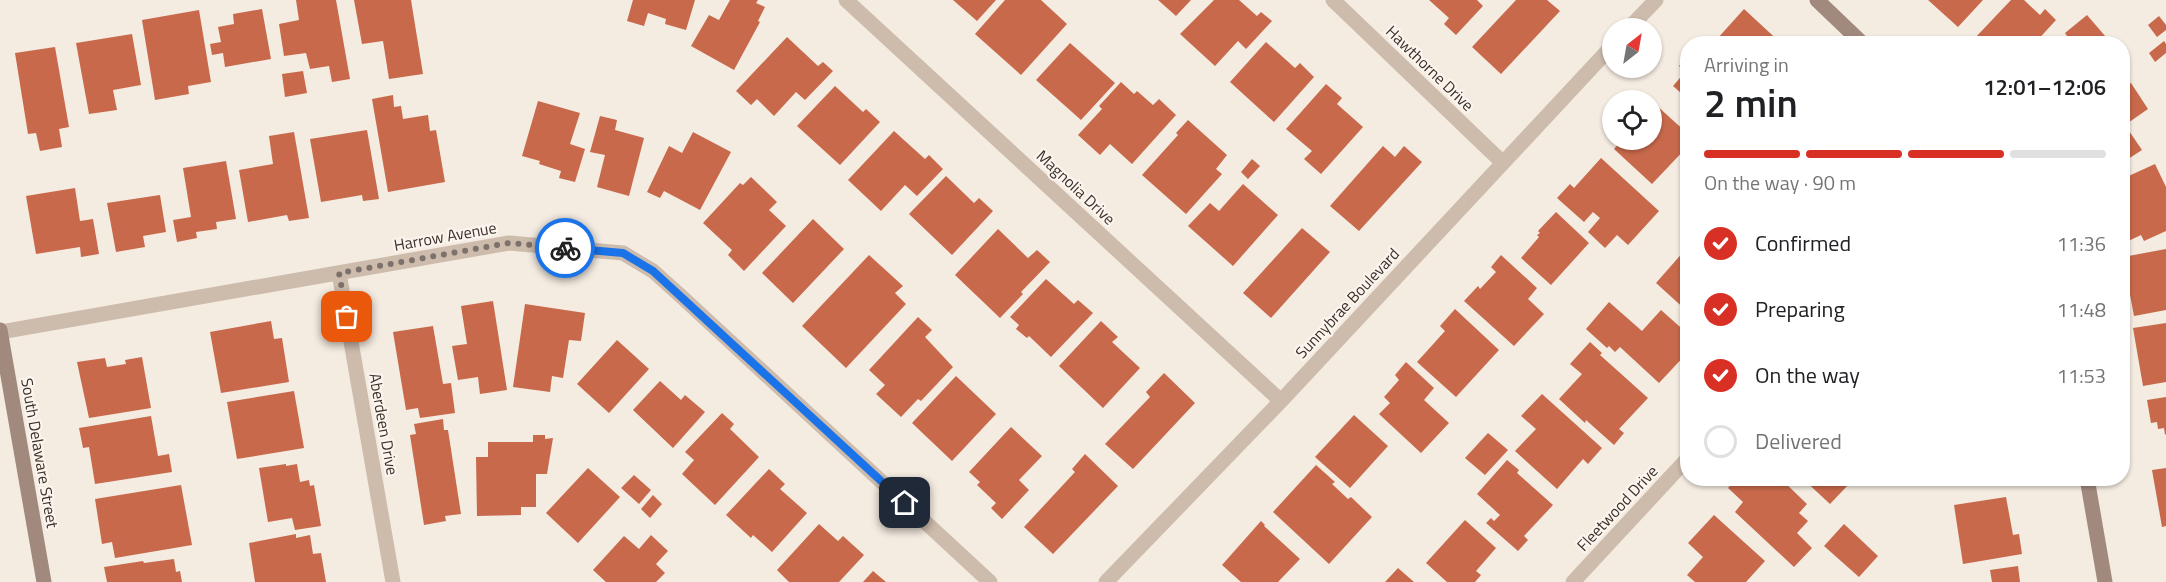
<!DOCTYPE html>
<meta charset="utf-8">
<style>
body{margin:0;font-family:"Titillium Web",sans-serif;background:#f2f2f2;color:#202124;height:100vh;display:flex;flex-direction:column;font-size:22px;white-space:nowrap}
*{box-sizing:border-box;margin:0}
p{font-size:20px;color:#757577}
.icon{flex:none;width:33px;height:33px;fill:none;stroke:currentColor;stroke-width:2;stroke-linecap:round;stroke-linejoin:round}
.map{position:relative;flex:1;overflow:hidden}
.details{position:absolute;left:1680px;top:36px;width:450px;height:450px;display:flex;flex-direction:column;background:#fff;border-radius:24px;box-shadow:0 2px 4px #0004}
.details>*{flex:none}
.needle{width:39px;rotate:31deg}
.controls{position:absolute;left:1602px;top:18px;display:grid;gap:12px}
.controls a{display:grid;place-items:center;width:60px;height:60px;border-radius:50%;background:#fff;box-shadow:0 2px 4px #0004;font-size:30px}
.pin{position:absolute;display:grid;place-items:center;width:51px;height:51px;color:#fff;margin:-26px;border-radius:12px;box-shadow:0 3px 9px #0006}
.courier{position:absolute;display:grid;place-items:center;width:60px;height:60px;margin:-30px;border:4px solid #1a73e8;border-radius:50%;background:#fff;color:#222;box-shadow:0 2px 8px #0007}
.headline em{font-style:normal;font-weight:600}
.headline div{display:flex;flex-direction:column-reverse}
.headline{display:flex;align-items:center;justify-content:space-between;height:102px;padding:0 24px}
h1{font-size:39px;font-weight:600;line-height:45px}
.bar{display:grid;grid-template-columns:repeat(4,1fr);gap:9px 6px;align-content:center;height:72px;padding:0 24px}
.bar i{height:8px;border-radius:4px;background:#e0e0e0}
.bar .on{background:#d93025}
.bar p{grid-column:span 4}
ol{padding:0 24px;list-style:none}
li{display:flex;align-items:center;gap:18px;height:66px}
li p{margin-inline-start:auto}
li .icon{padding:6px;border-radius:50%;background:#d93025;color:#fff;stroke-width:4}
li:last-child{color:#757577}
li i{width:33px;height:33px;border:3px solid #e0e0e0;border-radius:50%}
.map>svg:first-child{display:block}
</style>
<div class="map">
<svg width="2166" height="582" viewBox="0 0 2166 582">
<rect width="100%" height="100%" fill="#f4ebe1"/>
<path fill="#c8694b" d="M296,0h40l14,79 -18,3 -3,-16 -19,3 -4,-16 -22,3 -5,-32 20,-4z
M354,0h57l12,74 -34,5 -6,-38 -21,3z
M633,0h62l-9,30 -21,-6 1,-5 -18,-6 -4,13 -17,-5z
M730,0h28l-2,3 9,4 -7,14 2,1 -26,48 -43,-24 18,-31 10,5z
M953,0h43l-19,21z
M1005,0h36l26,24 -46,51 -46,-41z
M1158,0h33l-15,16z
M1214,0h25l18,16 4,-4 11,9 -26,28 -8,-8 -23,25 -35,-32z
M1429,0h48l6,6 -27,29 -12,-11 5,-6z
M1516,0h31l13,11 -59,63 -29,-27z
M1928,0h55l-25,27z
M2011,0h13l16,15 5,-6 11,11 -22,24h-57l-4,-4z
M262,9l9,50 -46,8 -2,-14 -11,2 -2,-11 11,-2 -3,-15 16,-3 -1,-10z
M1744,9l38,35h-60l-5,-5z
M199,10l12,72 -23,4 1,8 -34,6 -13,-80z
M2087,15l25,29h-53l8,-8 -2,-3z
M2159,16l7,9v5l-9,7 -9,-12z
M132,34l9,51 -28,5 4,20 -28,4 -13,-71z
M787,37l31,29 5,-4 10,9 -28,29 -9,-8 -22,24 -17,-17 -6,6 -15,-14z
M2164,41l2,3v9l-11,9 -6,-9z
M1266,42l29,26 5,-5 14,14 -40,45 -44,-40z
M1070,43l45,40 -34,37 -45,-40z
M55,47l14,80 -10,2 3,18 -22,4 -4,-18 -8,1 -13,-81z
M1688,56v43l-15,-13 12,-14 -6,-6z
M303,71l4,22 -22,4 -3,-23z
M1121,82l13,12 3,-3 16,14 6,-6 17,16 -44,49 -22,-20 -10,11 -22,-20 24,-26 -3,-3z
M2131,83l17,26 -23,16 17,25 -20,13v-75z
M1326,84l16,14 -5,6 26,23 -42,47 -17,-15 8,-8 -26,-22z
M835,86l28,26 3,-3 14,13 -40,43 -43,-39z
M393,95l1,12 7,-1 2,13 25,-4 2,16 6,-1 9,52 -57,10 -16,-93z
M538,101l42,12 -10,31 15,5 -10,33 -16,-4 2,-7 -22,-7 1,-3 -18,-5z
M1655,104l33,30v12l-36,38 -38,-35 8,-9h30v-32z
M600,116l17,4 -2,10 29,8 -15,58 -32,-9 8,-32 -15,-3z
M1188,120l39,35 -11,14 6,5 -36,40 -44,-39 36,-40 -2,-2z
M367,130l12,69 -16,2 -1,-6 -41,7 -11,-63z
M894,131l31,28 4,-4 14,14 -26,27 -12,-11 -24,26 -33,-31z
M294,132l15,86 -20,3 -2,-6 -39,7 -9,-52 34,-6 -4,-28z
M693,132l38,20 -31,58 -36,-19 -4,7 -13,-6 22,-46 13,7z
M1383,146l12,11 9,-11 18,16 -63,69 -29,-25z
M1601,158l58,53 -31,34 -11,-10 -12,13 -17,-16 12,-14 -7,-6 -9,10 -27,-24 13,-14 4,4z
M1252,159l8,7 -12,13 -7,-7z
M226,161l10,58 -20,3 1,7 -21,3 1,6 -20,4 -4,-22 18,-3 -8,-49z
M2155,164l11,23v44l-22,10 -3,-6 -19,9v-65z
M946,176l28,27 5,-5 14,13 -41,44 -43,-41z
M751,177l26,25 -8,8 17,16 -42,45 -16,-16 4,-5 -29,-27 37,-40 3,2z
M1243,184l35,31 -45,51 -45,-40 22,-23 9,8z
M75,188l5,33 13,-2 6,35 -18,3 -1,-10 -44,7 -10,-58z
M160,195l6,37 -23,4 2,11 -29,5 -9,-49z
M1556,212l33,31 -38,42 -30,-27 18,-21 -2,-2 3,-2 -2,-2z
M813,219l31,30 -51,54 -31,-30z
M1302,228l28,24 -59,66 -28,-25z
M998,229l30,29 9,-8 13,12 -29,30 2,2 -23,24 -45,-43z
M2166,249v61l-32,6 -11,-59z
M1685,250l3,2v60l-32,-29z
M869,255l34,31 -8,7 11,11 -60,64 -44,-42z
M1501,255l36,33 -9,11 16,15 -30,32 -50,-45 14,-15 2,3 16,-17 -5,-5z
M1046,279l28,25 4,-4 15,13 -42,44 -22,-21 -2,2 -11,-9 3,-4 -9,-8z
M493,301l14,89 -27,4 -2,-17 -20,3 -6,-34 15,-2 -6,-38z
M1609,302l33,29 19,-21 27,24v18l-29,31 -39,-36 -5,5 -6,-6 -2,2 -21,-19z
M525,304l60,9 -4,28 -12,-1 -6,38 -11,-2 -2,16 -37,-5z
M1455,309l44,41 -43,47 -39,-35 28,-31 -5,-5z
M918,317l14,13 -7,7 28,30 -32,34 -3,-2 -17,18 -25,-23 9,-9 -16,-15z
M271,321l3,18 8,-1 7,44 -68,11 -11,-61z
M1101,321l17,16 -6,5 28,26 -37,40 -44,-42z
M2166,323v59l-23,4 -10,-58z
M433,326l10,58 8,-1 4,30 -35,5 -2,-10 -12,2 -13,-78z
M617,340l32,29 -40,44 -32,-29z
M1590,342l12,11 -2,2 48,43 -29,31 5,4 -10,12 -28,-25 -1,3 -26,-24 23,-25 -12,-10z
M142,357l9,51 -62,10 -12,-56 28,-4 2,9 19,-3 -1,-4z
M1406,362l28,26 -10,12 25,23 -28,30 -42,-39 11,-11 -6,-6 15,-17 -4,-5z
M1164,373l31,30 -62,66 -28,-25 45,-47 -4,-5z
M956,376l40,38 -44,47 -40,-38z
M660,381l21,19 4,-5 20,17 -32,36 -40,-38z
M294,391l10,57 -67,11 -10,-57z
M1542,394l60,54 -14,16 -5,-5 -26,30 -42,-38 21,-22 -15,-13z
M2166,397v37l-1,1 -1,-7 -6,1 -1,-7 -6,1 -4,-23z
M722,413l12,11 -4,5 29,28 -44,48 -33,-31 12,-14 -9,-8z
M1354,415l34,31 -38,42 -35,-31z
M151,416l7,40 11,-2 3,18 -77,12 -6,-37 -6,1 -4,-20z
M443,419l1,11h4l13,84 -16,2 1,5 -22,4 -14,-90 6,-1 -2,-10z
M1011,427l31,29 -23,24 10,10 -27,29 -11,-11 5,-5 -19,-18 3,-3 -11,-10z
M1488,433l20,17 -23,25 -20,-17z
M533,435h12v4l8,-1 -6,36h-11v33h-15v8l-44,1 -1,-59h12v-15h45z
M1085,454l33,32 -65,68 -29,-27 51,-55 -3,-3z
M1507,460l12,10 -2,3 36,32 -29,31 4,4 -10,11 -32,-28 5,-5 3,3 6,-6 -23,-21z
M286,464v2l11,-2 3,18 9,-2 1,6 4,-1 7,41 -26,4 -3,-12 -24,4 -9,-54z
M1316,465l19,17 -3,2 16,15 3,-2 21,20 -43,47 -56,-52z
M588,468l32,29 -42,46 -32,-30z
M2166,468v58l-4,1 -10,-57z
M769,469l16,15 -5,5 27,24 -35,39 -19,-17 -2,3 -25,-23z
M634,475l17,15 -12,14 -18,-16z
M1737,478h43l27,26 -8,9 9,8 -11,12 15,15 -18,19 -59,-55 8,-10 -15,-14z
M1802,478h41l6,6 -19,20z
M1968,478h40l1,2 -40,6z
M181,485l11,60 -77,13 -3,-16 -10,2 -7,-45z
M653,495l9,9 -12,14 -9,-9z
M2006,497l7,38 6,-1 3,20 -59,10 -9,-59z
M1714,515l51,46 -19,21h-51l-8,-7 16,-18 -15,-14z
M1465,520l31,28 -20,23 5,4 -6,7h-28l-21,-19z
M1261,521l4,4 -1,1 36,33 -22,23h-37l-19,-17z
M819,524l19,17 5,-5 21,19 -25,27h-50l-12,-12z
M1844,524l34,32 -19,21 -35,-31z
M296,534v4l14,-3 3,19 8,-1 5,29h-71l-6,-39z
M651,535l17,16 -12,13 9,9 -9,9h-50l-13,-12 31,-34 15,13z
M174,559l2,13 4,-1 2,11h-75l-3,-15 39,-6 1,2z
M2018,566l2,16h-28l-2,-12z
M1398,568l16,14h-29z
M873,571l13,11h-23z"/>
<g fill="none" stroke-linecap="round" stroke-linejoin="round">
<path stroke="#cdbbac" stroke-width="15" d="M846,0l435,401
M1333,0l170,163
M1629,28l27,-28
M339,273l54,309
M0,332l509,-89 114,10 30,18 30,27 307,284
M1106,582l175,-181 331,-355
M1573,582l115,-124"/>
<path stroke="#a18a7d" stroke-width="15" d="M1817,0l46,44
M0,330l44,252
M2087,478l18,104"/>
</g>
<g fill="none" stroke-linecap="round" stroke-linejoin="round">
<path stroke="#7c716b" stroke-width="6" stroke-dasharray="0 10.8" d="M347,317l-8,-44 170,-30 56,5"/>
<path stroke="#1a73e8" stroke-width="8" d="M565,248l58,5 30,18 252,232"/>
</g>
<g text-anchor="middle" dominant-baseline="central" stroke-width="4.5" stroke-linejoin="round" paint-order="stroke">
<g font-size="16" fill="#3b302b" stroke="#fbf5ee">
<text transform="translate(1430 68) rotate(44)">Hawthorne Drive</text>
<text transform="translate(1076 187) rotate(43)">Magnolia Drive</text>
<text transform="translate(445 236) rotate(-10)">Harrow Avenue</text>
<text transform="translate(1347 303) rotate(-47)">Sunnybrae Boulevard</text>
<text transform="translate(384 424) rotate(80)">Aberdeen Drive</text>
<text transform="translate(40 453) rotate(80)">South Delaware Street</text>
<text transform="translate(1617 508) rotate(-47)">Fleetwood Drive</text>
</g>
</g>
</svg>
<div class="controls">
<a><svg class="needle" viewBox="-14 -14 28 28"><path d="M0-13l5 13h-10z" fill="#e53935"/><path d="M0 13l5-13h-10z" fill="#757577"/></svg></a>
<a><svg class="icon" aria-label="locate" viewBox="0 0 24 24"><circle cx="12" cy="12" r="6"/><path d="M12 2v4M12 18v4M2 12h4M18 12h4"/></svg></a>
</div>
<div class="pin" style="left:347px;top:317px;background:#ea580c"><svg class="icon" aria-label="bag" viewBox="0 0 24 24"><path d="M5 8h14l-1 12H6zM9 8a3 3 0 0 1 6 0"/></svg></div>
<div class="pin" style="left:905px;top:503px;background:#1f2937"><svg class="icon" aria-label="home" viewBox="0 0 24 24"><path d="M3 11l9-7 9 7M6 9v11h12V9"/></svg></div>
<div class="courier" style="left:565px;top:248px"><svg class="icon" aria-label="bike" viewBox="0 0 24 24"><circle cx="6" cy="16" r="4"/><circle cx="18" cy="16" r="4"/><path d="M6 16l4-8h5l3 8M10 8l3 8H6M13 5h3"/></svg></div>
<section class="details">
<div class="headline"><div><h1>2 min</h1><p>Arriving in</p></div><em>12:01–12:06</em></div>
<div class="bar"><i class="on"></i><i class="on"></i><i class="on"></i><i></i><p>On the way · 90 m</p></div>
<ol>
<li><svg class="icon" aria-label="check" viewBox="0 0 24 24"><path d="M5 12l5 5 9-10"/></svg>Confirmed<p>11:36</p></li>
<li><svg class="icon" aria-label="check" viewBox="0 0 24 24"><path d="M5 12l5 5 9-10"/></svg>Preparing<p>11:48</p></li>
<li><svg class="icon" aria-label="check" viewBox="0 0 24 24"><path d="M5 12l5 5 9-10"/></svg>On the way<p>11:53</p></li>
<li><i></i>Delivered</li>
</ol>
</section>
</div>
